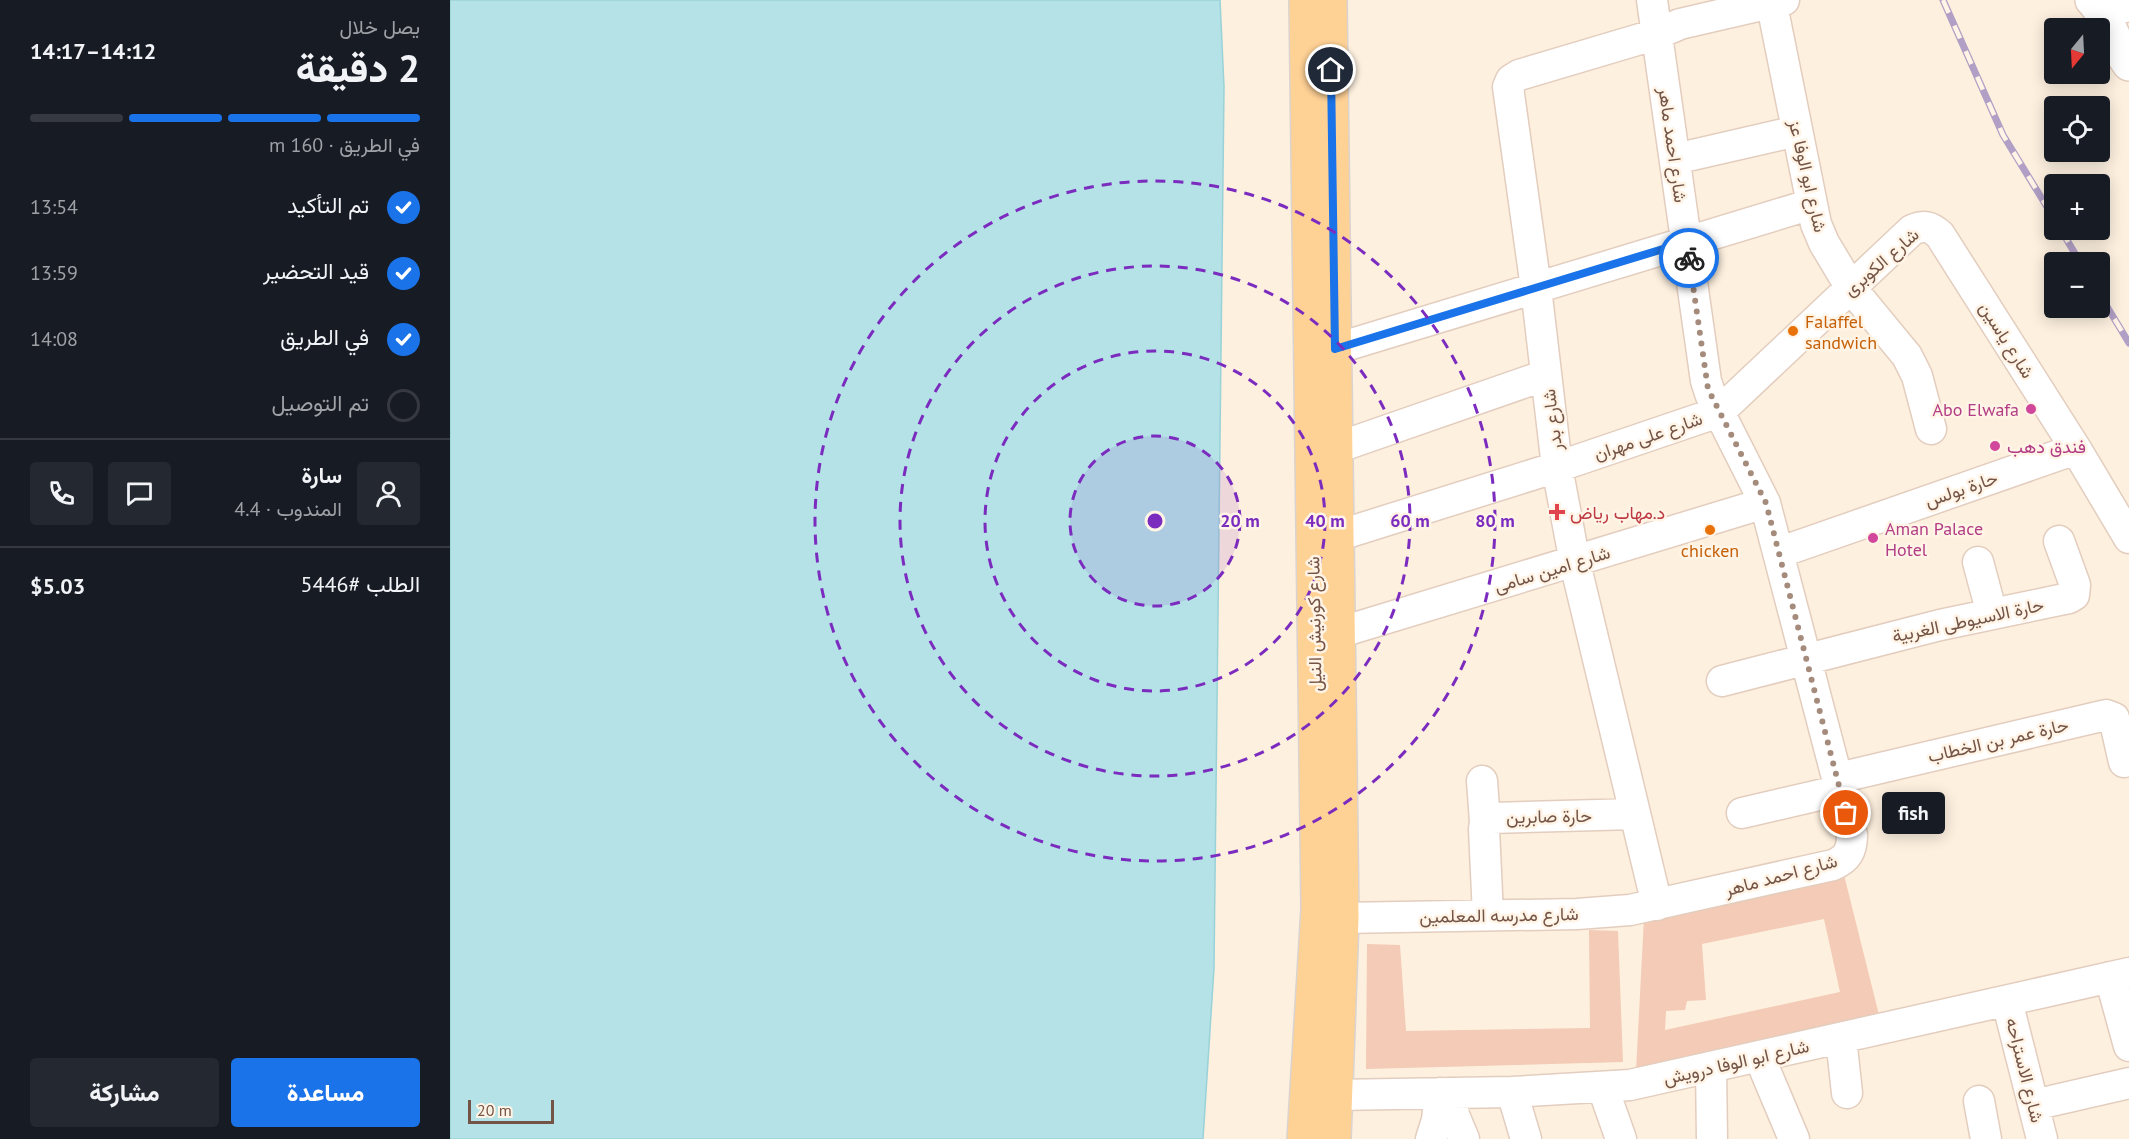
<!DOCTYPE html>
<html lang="ar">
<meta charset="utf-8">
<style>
body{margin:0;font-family:"PT Sans",Vazirmatn,sans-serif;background:#242831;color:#f1f3f6;direction:rtl;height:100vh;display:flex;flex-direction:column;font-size:22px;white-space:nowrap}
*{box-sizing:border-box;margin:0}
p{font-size:20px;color:#9ea1a6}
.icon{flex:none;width:33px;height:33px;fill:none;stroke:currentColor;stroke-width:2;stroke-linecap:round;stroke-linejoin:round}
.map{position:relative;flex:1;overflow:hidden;direction:ltr}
.panel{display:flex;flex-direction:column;background:#171b24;width:450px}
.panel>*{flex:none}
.needle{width:39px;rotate:198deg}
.controls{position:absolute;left:1594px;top:18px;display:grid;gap:12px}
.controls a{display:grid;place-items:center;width:66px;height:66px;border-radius:6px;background:#171b24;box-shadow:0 3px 15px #0003;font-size:30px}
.scale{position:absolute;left:18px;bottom:15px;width:86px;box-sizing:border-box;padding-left:6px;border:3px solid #745446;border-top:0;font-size:16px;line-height:21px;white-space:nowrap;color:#745446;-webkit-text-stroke:4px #fff4e6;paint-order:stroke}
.pin{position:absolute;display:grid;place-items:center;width:51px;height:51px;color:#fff;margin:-26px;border:3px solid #fff;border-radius:50%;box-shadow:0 2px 6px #0007}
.courier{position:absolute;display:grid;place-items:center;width:60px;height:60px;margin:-30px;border:4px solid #1a73e8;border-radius:50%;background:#fff;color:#222;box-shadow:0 2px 8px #0007}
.bubble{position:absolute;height:42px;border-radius:6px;background:#171b24;box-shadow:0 3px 15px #0003;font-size:20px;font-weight:800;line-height:42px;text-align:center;direction:rtl}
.headline em{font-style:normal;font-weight:800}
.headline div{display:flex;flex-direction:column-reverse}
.headline{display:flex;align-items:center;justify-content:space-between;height:102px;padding:0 30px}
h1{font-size:39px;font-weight:800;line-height:45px}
.bar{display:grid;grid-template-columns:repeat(4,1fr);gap:9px 6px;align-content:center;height:72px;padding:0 30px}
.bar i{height:8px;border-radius:4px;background:#363941}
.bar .selected{background:#1a73e8}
.bar p{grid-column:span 4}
.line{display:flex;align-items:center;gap:15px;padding:0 30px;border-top:2px solid #363941}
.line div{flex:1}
.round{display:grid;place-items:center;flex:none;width:63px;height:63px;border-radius:6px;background:#242831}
ol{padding:0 30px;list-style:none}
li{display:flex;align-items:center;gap:18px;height:66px}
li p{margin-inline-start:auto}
li .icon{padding:6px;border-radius:50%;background:#1a73e8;color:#fff;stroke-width:4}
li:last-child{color:#9ea1a6}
li i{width:33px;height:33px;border:3px solid #363941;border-radius:50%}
.cta{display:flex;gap:12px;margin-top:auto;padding:12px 30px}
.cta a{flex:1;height:69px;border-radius:6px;background:#1a73e8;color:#fff;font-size:24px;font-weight:800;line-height:69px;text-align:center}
.cta a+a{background:#242831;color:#f1f3f6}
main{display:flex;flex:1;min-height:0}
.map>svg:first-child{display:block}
</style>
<main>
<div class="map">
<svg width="1679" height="1139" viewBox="0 0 1679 1139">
<rect width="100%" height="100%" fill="#fdf0df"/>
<path fill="#b4e2e6" stroke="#9ad2d8" stroke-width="1.5" d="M0,0h770l4,87 -10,881 -11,171h-753z"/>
<path fill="#f3cbb6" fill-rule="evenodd" d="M1394,875l35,140 -243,56 8,-153zM1374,919l16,73 -175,38 1,-19 19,-1 2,-9 19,-1 -4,-56z
M1139,930l29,1 5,131 -257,7 1,-125 33,1 6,86 184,-3z"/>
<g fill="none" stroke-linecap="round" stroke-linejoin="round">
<g stroke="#e3cdbe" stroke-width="33">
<path id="minor" d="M1321,0l45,224 8,19 27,45 56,68 10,20 14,53
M1653,12l26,-6
M1225,159l122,-28
M885,349l477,-145
M886,448l210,-73
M887,536l220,-69 162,-55 193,-182c12,-5 18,-4 28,5l136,214 53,89
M1328,553l298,-104
M1528,562l14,52
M888,633l427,-130
M1272,681l218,-56 129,-27 5,-3 1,-10 -16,-44
M1388,778l268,-63 8,3 10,44
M1032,781l3,41
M1292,813l99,-23
M1207,905l-82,-342 -18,-96 -21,-179 -28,-201 3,-7 8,-5 138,-41 23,-10 104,-24
M1038,915l-4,-86 1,-7 6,-4 144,-4
M892,918l235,-4 53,-4 203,-45c14,-6 19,-14 19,-30l-87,-332 -54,-107 -5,-15 -54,-381
M1660,977l19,69
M1557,1001l35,138
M1391,1038l6,55
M1309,1056l35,83
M1261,1067l1,72
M1153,1088l18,51
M1062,1092l14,47
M1000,1093l4,22 10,24
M886,1095l176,-3 118,-7 499,-112
M1529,1101l7,38
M1584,1105l95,-22
M981,1139l6,-19 3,-27"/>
</g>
<g stroke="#e3cdbe" stroke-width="36">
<path id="tertiary" d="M1642,0c17,18 22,44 37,64"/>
</g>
<g stroke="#dbd3cf" stroke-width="36">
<path id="primary" d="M880,0l12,918 -8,221
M854,1139l14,-230 -12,-909"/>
</g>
<use href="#minor" stroke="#fff" stroke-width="30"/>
<use href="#tertiary" stroke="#fff" stroke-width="33"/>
<use href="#primary" stroke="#fed195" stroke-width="33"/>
<g stroke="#b19fc5" stroke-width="7">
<path id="rail" d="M1493,0l60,135 52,85
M1611,230l19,32
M1650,295l29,48"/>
</g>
<use href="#rail" stroke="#fff4e6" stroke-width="4.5" stroke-dasharray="14" stroke-linecap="butt"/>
</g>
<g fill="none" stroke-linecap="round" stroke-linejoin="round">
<path stroke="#a48b7c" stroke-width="6" stroke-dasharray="0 10.8" d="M1239,258l19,131 58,114 80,310"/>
<path stroke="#1a73e8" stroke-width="8" d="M881,70l4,279 351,-107 3,16"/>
</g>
<circle cx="705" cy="521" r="85" fill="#7b2cbf" fill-opacity=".12"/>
<g fill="none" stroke="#7b2cbf" stroke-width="3" stroke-dasharray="10 8">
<circle cx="705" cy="521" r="85"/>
<circle cx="705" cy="521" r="170"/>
<circle cx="705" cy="521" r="255"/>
<circle cx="705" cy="521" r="340"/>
</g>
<g fill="#e8710a" stroke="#fff4e6" stroke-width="2">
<circle cx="1343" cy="331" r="6"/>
<circle cx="1260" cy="530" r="6"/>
</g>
<g fill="#d1479c" stroke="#fff4e6" stroke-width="2">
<circle cx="1581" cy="409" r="6"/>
<circle cx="1545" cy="446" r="6"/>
<circle cx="1423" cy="538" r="6"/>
</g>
<path fill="#e0444e" stroke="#fff4e6" stroke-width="2" d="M1104 503h6v6h6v6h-6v6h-6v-6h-6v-6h6z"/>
<g text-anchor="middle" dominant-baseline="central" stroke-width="5" stroke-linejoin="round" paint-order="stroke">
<g font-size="18" fill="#745446" stroke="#fff4e6">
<text transform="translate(1223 145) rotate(82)">شارع احمد ماهر</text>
<text transform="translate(1358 176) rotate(77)">شارع ابو الوفا عز</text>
<text transform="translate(1431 262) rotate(-41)">شارع الكوبرى</text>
<text transform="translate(1557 340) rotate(58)">شارع ياسين</text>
<text transform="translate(1102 420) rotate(-97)">شارع بدر</text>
<text transform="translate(1198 436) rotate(-19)">شارع على مهران</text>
<text transform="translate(1511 489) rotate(-19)">حارة بولس</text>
<text transform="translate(1102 569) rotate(-17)">شارع امين سامى</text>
<text transform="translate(1518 620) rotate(-12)">حارة الاسيوطى الغربية</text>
<text transform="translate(864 624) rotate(-91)">شارع كورنيش النيل</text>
<text transform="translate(1548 740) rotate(-13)">حارة عمر بن الخطاب</text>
<text transform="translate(1099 816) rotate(-1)">حارة صابرين</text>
<text transform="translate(1331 875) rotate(-15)">شارع احمد ماهر</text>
<text transform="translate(1049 915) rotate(-1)">شارع مدرسه المعلمين</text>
<text transform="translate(1286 1062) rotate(-13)">شارع ابو الوفا درويش</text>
<text transform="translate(1575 1070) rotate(76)">شارع الاستراحه</text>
</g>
<g font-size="18" fill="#c56008" stroke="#fff4e6" text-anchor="start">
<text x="1355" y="321">Falaffel<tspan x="1355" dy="21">sandwich</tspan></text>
<text x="1260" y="550" text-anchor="middle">chicken</text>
</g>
<g font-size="18" fill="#b23c85" stroke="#fff4e6" text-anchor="start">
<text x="1569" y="409" text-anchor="end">Abo Elwafa</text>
<text x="1557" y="446">فندق دهب</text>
<text x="1435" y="528">Aman Palace<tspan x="1435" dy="21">Hotel</tspan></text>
</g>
<g font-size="18" fill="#be3a42" stroke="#fff4e6" text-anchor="start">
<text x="1120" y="512">د.مهاب رياض</text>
</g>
</g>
<circle cx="705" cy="521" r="9" fill="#7b2cbf" stroke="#fff4e6" stroke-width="3"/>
<g font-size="18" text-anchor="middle" font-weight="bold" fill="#7b2cbf" stroke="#fff4e6" stroke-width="5" stroke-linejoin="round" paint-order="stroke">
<text x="790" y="527">20 m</text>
<text x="875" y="527">40 m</text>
<text x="960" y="527">60 m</text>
<text x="1045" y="527">80 m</text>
</g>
</svg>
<div class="controls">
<a><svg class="needle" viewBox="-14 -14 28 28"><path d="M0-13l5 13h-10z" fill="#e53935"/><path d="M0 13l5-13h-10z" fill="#9ea1a6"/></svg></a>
<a><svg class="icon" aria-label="locate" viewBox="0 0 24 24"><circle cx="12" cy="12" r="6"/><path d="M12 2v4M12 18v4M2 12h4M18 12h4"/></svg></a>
<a>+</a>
<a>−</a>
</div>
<div class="scale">20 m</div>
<div class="pin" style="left:1396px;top:813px;background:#ea580c"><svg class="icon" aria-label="bag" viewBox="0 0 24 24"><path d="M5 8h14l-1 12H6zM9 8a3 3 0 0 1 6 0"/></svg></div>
<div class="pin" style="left:881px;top:70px;background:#1f2937"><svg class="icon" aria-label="home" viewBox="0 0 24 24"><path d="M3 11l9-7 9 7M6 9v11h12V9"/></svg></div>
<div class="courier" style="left:1239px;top:258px"><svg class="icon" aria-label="bike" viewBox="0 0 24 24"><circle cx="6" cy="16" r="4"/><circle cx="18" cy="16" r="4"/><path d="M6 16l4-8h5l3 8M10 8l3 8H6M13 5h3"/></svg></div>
<div class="bubble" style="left:1432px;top:792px;width:63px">fish</div>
</div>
<section class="panel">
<div class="headline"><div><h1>2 دقيقة</h1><p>يصل خلال</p></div><em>14:12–14:17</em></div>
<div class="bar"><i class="selected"></i><i class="selected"></i><i class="selected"></i><i></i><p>في الطريق · 160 m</p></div>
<ol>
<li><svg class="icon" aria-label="check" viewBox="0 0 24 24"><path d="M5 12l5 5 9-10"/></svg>تم التأكيد<p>13:54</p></li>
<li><svg class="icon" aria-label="check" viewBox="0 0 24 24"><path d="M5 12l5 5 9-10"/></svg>قيد التحضير<p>13:59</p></li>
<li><svg class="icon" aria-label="check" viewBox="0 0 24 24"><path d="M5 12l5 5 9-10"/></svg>في الطريق<p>14:08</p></li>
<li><i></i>تم التوصيل</li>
</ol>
<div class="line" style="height:108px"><a class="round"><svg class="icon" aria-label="person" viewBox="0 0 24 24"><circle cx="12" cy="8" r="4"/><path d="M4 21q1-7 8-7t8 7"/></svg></a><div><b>سارة</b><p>المندوب · 4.4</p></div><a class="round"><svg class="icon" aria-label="chat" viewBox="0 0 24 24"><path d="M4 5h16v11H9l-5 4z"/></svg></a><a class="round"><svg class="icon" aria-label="phone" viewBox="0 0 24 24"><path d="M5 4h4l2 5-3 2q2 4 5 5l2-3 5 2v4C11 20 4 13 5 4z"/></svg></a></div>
<div class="line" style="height:78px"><div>الطلب #5446</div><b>$5.03</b></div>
<div class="cta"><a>مساعدة</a><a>مشاركة</a></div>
</section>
</main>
